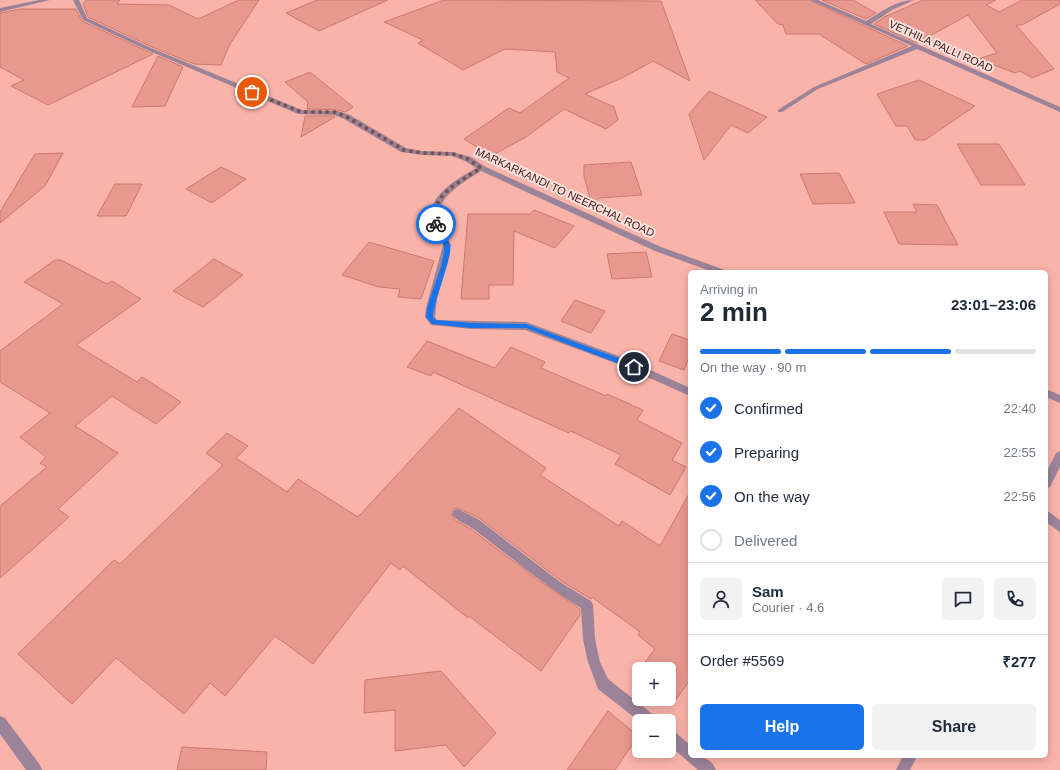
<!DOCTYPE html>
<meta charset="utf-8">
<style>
body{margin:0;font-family:Arial,sans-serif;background:#f2f2f3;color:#1f2937;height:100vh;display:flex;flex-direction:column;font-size:15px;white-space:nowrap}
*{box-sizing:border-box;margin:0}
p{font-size:13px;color:#747a83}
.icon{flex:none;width:22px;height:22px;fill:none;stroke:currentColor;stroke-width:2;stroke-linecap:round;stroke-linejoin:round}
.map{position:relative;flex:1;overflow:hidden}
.side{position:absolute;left:688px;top:270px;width:360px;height:488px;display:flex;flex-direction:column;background:#fff;border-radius:6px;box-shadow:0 2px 10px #0003}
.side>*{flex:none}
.tools{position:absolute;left:632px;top:662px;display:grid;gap:8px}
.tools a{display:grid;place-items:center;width:44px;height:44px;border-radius:6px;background:#fff;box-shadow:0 2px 10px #0003;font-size:20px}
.pin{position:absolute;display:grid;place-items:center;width:34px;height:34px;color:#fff;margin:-17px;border:2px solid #fff;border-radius:50%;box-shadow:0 1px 4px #0007}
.courier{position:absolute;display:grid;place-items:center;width:40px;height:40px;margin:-20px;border:3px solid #1a73e8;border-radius:50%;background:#fff;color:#222;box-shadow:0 1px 5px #0007}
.headline em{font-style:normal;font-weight:800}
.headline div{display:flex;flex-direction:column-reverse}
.headline{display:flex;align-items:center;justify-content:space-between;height:68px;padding:0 12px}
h1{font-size:26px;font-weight:800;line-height:30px}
.bar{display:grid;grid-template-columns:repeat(4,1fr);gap:6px 4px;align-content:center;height:48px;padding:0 12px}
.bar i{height:5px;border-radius:3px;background:#e0e1e3}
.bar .on{background:#1a73e8}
.bar p{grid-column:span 4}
.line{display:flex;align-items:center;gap:10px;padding:0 12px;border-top:1px solid #e0e1e3}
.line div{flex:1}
.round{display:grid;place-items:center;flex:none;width:42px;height:42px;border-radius:6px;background:#f2f2f3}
ol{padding:0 12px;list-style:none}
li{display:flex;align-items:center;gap:12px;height:44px}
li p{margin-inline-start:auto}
li .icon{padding:4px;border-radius:50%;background:#1a73e8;color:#fff;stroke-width:4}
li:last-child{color:#747a83}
li i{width:22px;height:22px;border:2px solid #e0e1e3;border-radius:50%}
.primary-button{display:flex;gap:8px;margin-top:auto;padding:8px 12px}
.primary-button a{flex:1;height:46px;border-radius:6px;background:#1a73e8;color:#fff;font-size:16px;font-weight:800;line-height:46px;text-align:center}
.primary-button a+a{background:#f2f2f3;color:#1f2937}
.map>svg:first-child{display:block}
</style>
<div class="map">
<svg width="1060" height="770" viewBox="0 0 1060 770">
<rect width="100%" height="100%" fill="#fab3a9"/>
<path fill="#e8998e" stroke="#cc796e" d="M86,0h34l-3,4 52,1 29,14 41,-19h20l-29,44 -9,21 -27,-1 -42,-17 -64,-30 -5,-13z
M317,0h71l-69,31 -33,-18z
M444,0l217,1 29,80 -37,-20 -29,16 -39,17 29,13 4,13 -12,9 -42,-20 -38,28 -35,19 -27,-17 45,-31 11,5 49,-35 -12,-6 -2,-20 -50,-3 -42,21 -45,-27 5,-3 -39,-18z
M755,0h54l99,46 -42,18 -47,-30h-33l-3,-9 -5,-1z
M822,0h31l23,13 -10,6z
M923,0h73l-10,5 13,7 23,-12h38v4l-38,21h-6l38,44 -22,9 -12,-7 -5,2 -37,-14 19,-6 -29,-38 -51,28 -43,-19 10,-7z
M20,9h56l6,12 71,33 -105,51 -37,-19 13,-6 -24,-13v-54z
M158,56l25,11 -18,39 -33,1z
M310,72l43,35 -8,5 -7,-2 -31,-1 1,-7 -23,-20z
M919,80l56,26 -50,34h-10l-8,-14h-11l-19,-32z
M709,91l58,26 -19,16 -17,-8 -27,35 -15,-46z
M305,116h29l1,1 -34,20z
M957,144h42l26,41h-44z
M63,153l-18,33 -45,37v-11l35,-58z
M631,162l11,33 -43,3 -7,8 -8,-30v-11z
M221,167l25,12 -34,24 -26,-14z
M839,173l16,30 -42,1 -13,-30z
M115,184h27l-16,32h-29z
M913,204l24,1 21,40 -59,-1 -15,-32h33z
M534,210l40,16 -19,22 -41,-17 -1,54h-24v14h-28l7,-85h62z
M369,242l65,19 -13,38 -23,-2 2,-8 -21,-2 -37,-12z
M646,252l6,25 -40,2 -5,-25z
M214,259l29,16 -40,32 -30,-16z
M55,260h6l46,24 5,-3 29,18 -65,46 61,37 5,-5 39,25 -25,22 -44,-28 -37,30 43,27 -60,56 11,8 -69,61v-72l47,-39 -7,-4 6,-6 -26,-20 30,-24 -50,-31v-31l63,-47 -39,-22z
M575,300l30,11 -14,22 -30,-12z
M672,334l18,6v15l-6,15 -25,-9z
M427,341l68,27 16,-21 34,15 -4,6 65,28 1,-2 36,16 -6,10 45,23 -10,17 14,7 -16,28 -55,-31 6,-9 -50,-24 -2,2 -136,-61 -2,4 -24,-9z
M459,408l87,60 -6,7 79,51 3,-5 38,25 30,-54v188l-17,24 -6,-5h2v-30h-29l15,-20 -17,-14 2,-3 -48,-35 -1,2 -30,-18 -82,-63 -21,-10 -5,1 -2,4 4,7 16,9 67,51 42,29v6l-39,56 -72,-55 -1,2 -65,-52 -3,4 -9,-7 -78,101 -38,-28 -50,60 -15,-13 -26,31 -68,-56 -44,46 -54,-50 96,-94 6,4 103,-99 -17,-12 21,-20 21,13 -12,12 51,34 11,-13 60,38z
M441,671l55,62 -32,34 -18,-22 -51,6v-41l-31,3 1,-33z
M608,711l30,25 -23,34h-48z
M182,747l85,5 -1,18h-89z"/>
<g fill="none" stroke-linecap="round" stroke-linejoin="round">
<path fill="#9b8399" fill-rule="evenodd" d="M39,0h11l-50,12v-4z
M73,0h6l8,18 64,30 151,62 36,1 12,4 56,33 16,3 31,1 18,5 13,9 177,81 64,23 1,2h-13l-58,-21 -174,-80c-18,12 -50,28 -41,55 3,7 8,13 11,19l-14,54 -2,18 2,3 89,2 98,36 66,30v8l-72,-32 -93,-34 -53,-1 -41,-4 -6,-8 1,-9 17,-63c-4,-6 -9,-12 -11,-19 -9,-29 24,-46 44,-58l-11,-7 -13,-5 -30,-1 -21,-3 -57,-33 -10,-4 -36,-1 -151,-64 -64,-30z
M810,0h8l48,21c15,-9 30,-21 48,-21l-22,10 -21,14 189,83v5l-143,-63 -99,40 -36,23h-4v-2l36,-23 98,-41z
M1046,389l14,6v8l-14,-6z
M458,509l20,10 82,63 31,19 2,4 2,34 5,23 8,17 47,37 2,5h-18l-41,-32 -10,-27 -5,-23 -2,-31c-39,-24 -73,-53 -109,-80 -6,-4 -16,-7 -20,-14l2,-4z
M1046,510l14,10v12l-14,-10z
M0,716l5,2 35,47 2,5h-16l-26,-36z
M669,729l5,2 16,14v11c12,0 21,2 26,14h-18l-29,-25z"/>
<path fill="#9b8399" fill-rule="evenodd" d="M1060,451v16l-10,20 -4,2v-16l10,-20z
M903,756h14l-7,14h-14z"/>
</g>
<path fill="#1a73e8" d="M434,223h4c3,6 10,15 12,22 3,12 -16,54 -17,72l3,3 36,3 54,1 111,41v4h-5l-106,-41h-54l-40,-4 -6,-7c2,-24 18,-46 18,-70 0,-7 -8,-17 -11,-23z"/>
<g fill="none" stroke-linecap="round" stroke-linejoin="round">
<path stroke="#7e504a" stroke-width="4" stroke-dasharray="0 7.2" d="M252,92l49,20h34l12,5 57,33 18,3 31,1 15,5 13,9c-18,12 -55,29 -45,56"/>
</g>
<g text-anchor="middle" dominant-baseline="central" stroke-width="4" stroke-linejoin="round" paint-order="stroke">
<g font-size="11" fill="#3b1b17" stroke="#fde1dc">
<text transform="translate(941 46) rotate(24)">VETHILA PALLI ROAD</text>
<text transform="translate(565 192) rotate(25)">MARKARKANDI TO NEERCHAL ROAD</text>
</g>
</g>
</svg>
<div class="tools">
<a>+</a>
<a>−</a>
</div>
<div class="pin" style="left:252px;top:92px;background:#ea580c"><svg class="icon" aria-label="bag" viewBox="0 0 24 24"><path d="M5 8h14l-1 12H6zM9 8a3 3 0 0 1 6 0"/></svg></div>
<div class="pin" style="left:634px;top:367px;background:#1f2937"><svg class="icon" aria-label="home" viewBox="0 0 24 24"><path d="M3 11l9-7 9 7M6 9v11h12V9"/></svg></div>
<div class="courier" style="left:436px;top:224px"><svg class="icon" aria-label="bike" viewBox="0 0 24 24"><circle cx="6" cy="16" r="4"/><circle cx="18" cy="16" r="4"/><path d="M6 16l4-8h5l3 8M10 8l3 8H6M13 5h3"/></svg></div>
<section class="side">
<div class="headline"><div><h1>2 min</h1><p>Arriving in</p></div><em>23:01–23:06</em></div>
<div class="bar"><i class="on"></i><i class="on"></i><i class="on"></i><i></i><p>On the way · 90 m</p></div>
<ol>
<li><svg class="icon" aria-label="check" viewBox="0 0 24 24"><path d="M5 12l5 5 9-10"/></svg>Confirmed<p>22:40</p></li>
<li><svg class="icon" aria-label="check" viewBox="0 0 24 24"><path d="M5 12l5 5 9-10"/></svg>Preparing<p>22:55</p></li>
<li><svg class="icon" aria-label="check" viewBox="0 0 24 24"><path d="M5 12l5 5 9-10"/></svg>On the way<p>22:56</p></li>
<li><i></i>Delivered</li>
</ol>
<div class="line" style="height:72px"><a class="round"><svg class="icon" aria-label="person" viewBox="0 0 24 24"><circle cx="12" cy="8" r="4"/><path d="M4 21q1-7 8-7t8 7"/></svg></a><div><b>Sam</b><p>Courier · 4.6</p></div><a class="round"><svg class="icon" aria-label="chat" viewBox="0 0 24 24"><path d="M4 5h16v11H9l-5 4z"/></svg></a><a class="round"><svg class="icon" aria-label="phone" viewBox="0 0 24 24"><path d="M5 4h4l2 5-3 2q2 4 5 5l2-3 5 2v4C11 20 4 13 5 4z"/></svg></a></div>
<div class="line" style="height:52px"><div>Order #5569</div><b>₹277</b></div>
<div class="primary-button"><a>Help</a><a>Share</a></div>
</section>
</div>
